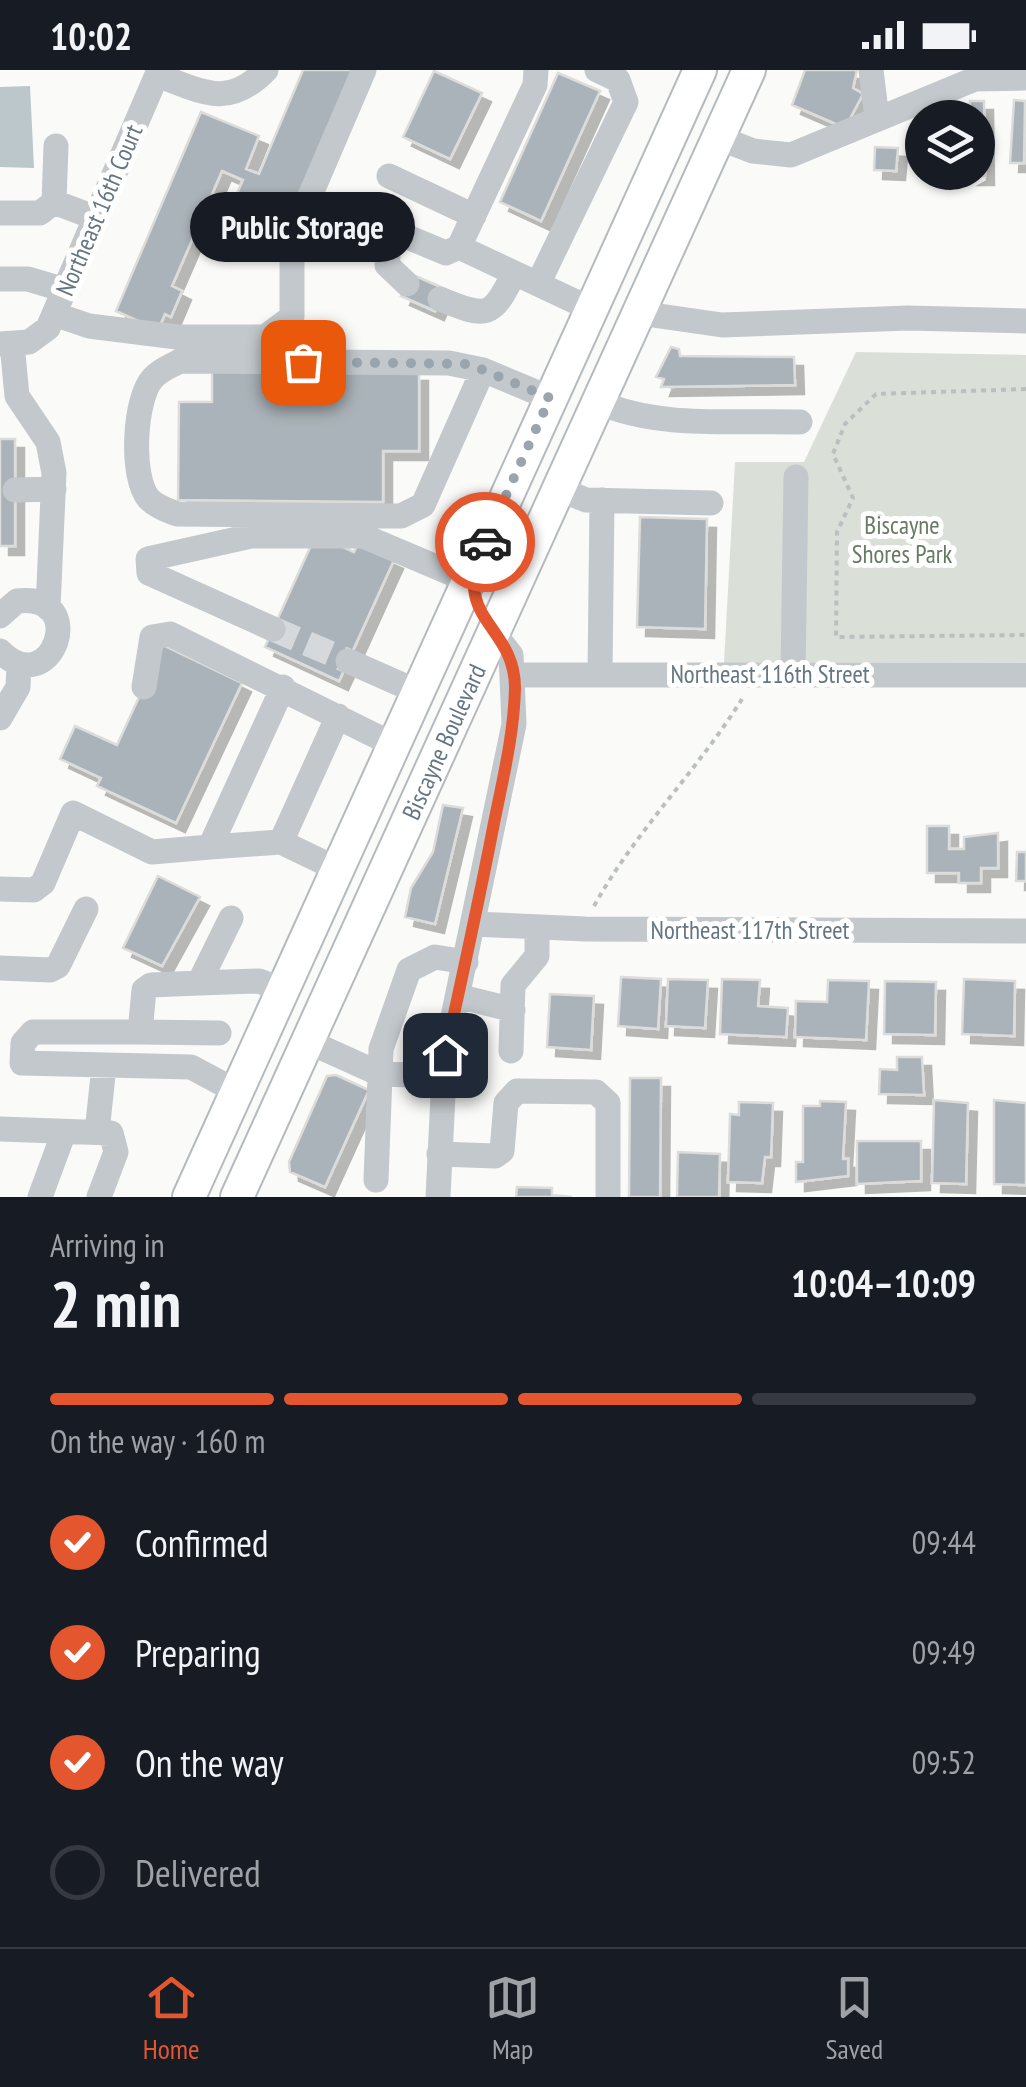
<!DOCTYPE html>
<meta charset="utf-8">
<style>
body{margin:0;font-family:"PT Sans Narrow",sans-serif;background:#242831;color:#f1f3f6;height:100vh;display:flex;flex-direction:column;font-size:38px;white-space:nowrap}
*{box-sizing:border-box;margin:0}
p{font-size:32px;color:#9ea1a6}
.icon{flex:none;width:55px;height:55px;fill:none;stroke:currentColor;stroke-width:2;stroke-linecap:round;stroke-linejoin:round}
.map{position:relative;height:1127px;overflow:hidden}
.side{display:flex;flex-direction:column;background:#171b24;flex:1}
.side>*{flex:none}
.tools{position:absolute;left:905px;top:30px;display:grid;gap:20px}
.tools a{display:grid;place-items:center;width:90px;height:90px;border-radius:50%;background:#171b24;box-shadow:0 2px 8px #0004;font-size:50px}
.pin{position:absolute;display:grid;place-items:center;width:85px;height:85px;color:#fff;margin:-42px;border-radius:20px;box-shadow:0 5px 15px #0006}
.courier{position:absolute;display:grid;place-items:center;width:100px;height:100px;margin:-50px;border:8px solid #e4572e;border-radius:50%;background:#fff;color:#222;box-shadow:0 2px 12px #0007}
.bubble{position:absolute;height:70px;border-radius:35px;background:#171b24;box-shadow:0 2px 8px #0004;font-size:32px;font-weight:800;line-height:70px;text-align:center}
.summary em{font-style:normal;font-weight:800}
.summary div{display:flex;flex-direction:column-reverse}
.summary{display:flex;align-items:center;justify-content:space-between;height:170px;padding:0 50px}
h1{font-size:65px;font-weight:800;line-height:75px}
.bar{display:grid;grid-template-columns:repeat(4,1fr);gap:15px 10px;align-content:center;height:120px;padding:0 50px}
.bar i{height:12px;border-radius:8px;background:#363941}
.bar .current{background:#e4572e}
.bar p{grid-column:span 4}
ol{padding:0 50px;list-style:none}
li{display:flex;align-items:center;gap:30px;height:110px}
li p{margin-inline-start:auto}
li .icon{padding:10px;border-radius:50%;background:#e4572e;color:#fff;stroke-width:4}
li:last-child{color:#9ea1a6}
li i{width:55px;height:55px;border:5px solid #363941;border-radius:50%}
.status{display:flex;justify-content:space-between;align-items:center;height:70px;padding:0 50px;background:#171b24;direction:ltr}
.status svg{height:28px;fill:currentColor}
.tabs{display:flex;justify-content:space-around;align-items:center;height:140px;border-top:2px solid #363941;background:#171b24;font-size:28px;color:#9ea1a6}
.tabs a{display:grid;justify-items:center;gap:5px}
.tabs .current{color:#e4572e}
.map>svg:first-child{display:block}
</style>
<div class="status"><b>10:02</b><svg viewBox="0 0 49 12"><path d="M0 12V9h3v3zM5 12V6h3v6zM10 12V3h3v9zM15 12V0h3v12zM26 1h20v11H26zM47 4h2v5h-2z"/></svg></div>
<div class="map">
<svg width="1026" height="1127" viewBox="0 0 1026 1127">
<defs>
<filter id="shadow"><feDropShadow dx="9" dy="9" stdDeviation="0" flood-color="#0004"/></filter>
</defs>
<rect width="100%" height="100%" fill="#fafaf8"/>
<path fill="#dadfd7" d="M856,282l170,3v307l-302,1 11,-201h69z"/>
<path fill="#bbc7cb" d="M30,16l4,82 -34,-1v-80z"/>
<path fill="#aab3b9" stroke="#dcdcda" stroke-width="2.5" filter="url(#shadow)" d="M303,0h58l-68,138 -7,-3 -5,13 -46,-20 8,-18 -21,-9 -50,115 10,5 -11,26 -6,-3 -7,16 -42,-19 85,-199 58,24 -13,33 13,5z
M805,0h52l-4,18 10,6 -18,34 -53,-23z
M434,1l48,22 -32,66 -47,-22z
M558,3l42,18 -59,130 -41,-19z
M1014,30l11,1 -1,62h-14z
M970,31h14l1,75h-14l7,-4v-54h-8z
M875,77l23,1 -2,23 -22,-1z
M411,204l34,15 -10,22 -34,-15z
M671,277l8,2 1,7 114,1 1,28 -134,2 3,-8 -8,-2z
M212,300l207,2v79h-36v51l-205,-2 1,-98h33z
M0,369h15v107h-15z
M640,447l67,2 -2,110 -68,-2z
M313,471l19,1 22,10 4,-8 36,16 -55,121 -74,-34z
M163,575l79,38 -66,140 -79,-37 4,-8 -41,-19 15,-33 42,19z
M443,735l20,3 -28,116 -30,-7 6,-29 22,-36z
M927,756h22v23h15v-12l34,-4v35h-17v15h-22v-10h-32z
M1017,782h9v29h-10z
M158,806l42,21 -38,69 -39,-18z
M621,907l40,2 -3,50 -40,-3z
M668,909l40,1 -3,48 -39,-2z
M722,909l38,1 -2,26 30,2 -2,29 -66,-3z
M964,909l51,2 -1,55 -52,-2z
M828,910l41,1 -3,59 -71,-3 1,-36 31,1z
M885,911l51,1 -1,53 -51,-1z
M550,924l44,2 -3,54 -44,-3z
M897,987h25l2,38 -45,-1 1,-25 17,1z
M336,1005l33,15 -44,97 -35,-15 -1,-10 38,-86z
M630,1008h31l-1,119h-31z
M934,1030l34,3 -2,81 -34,-1z
M994,1030l32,3v82l-32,-1z
M820,1031l26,1 -3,57h5v17l-52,6v-20h7v-56h17z
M739,1032l34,1 -2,54h-6l-3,26 -34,-1 2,-68 9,1z
M857,1071h64v40l-64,3z
M678,1082l42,2 -1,43h-42z
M517,1117l35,1v7l20,2h-56z"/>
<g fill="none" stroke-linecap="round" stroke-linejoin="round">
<path stroke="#d5d9db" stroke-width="25" stroke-dasharray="25 12" stroke-linecap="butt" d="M273,559l75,32"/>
<g stroke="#b5babe" stroke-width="36">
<g id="major">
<path d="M189,1127l511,-1127"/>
<path id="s1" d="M237,1127l512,-1127"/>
</g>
</g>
<path stroke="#bbbfc2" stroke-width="4" stroke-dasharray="5 5" stroke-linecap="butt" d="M1026,319l-150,5 -31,30 -12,30 20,44 -16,34 -1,105 190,-2
M594,836c41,-74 103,-135 148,-207"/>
<path stroke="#c3c8cc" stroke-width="25" d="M871,0l6,49
M157,5c46,17 71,34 109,-5
M719,68l34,13 38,4 184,-76 51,-1
M56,76l-2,56 42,16
M389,106l85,40
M0,143h40l14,-11
M459,177l132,62
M0,209h28l37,11
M407,214l-20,-19 3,-24 15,-5 41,17 13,-6 76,-162 1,-15
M538,214l88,-182 -8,-22 -21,-10
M440,229c47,19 52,20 74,-26
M639,243l83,12 186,-7 118,3
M54,244l35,12 88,11h88l27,-20v-79l72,-168
M0,274l29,-2 19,-14 111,-258
M12,274l5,52 31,46 6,31 -6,135
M483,300l-34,-7 -269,-2c-9,5 -20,9 -27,17 -19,20 -23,100 -4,121 8,8 18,11 28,15l224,2 22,-11 60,-135 67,28
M598,332c62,27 135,18 202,20
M559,419l27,11 125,3
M15,420l39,-1
M0,546l17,-15c74,-9 35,102 -17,50
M273,559l-124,-56 -1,-14 103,-23h112l104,44
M348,591l68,30
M600,604l2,-174
M793,604l3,-197
M515,605h511
M144,617l8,-50 18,-3 222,110
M283,617l-73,160 71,-5 54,26
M0,648l18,-31 1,-23
M281,772l57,-126
M0,819l34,1 9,-7 30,-70 79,39 58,-5
M231,848l-32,65 60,-2 21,8
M474,854l111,5 441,2
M0,898l50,2 8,-4 28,-57
M199,913l-48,2 -7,5 -4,42 79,1
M458,926l55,14
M140,962h-107l-10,11 -1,20 169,4 43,23
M307,971l73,33 63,2
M511,981l2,-66 24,-29v-29
M0,1059l111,4 5,19 -17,45
M97,1062l7,-66
M439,1084l56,2 7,-5 4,-48 11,-12 79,1 12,11v94
M376,1110l5,-131 28,-79 26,-13 31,5
M40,1127l24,-65
M438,1127l7,-142 69,-331 -3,-69 -18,-23"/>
<use href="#major" stroke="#fff" stroke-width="32"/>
</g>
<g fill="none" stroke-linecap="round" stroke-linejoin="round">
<path stroke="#99a4ac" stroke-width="10" stroke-dasharray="0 18" d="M303,292l166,2 81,34 -65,144"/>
<path stroke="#e4572e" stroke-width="12" d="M445,985c17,-77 34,-154 49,-232 9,-45 20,-89 21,-135 0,-65 -67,-68 -30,-146"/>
</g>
<g text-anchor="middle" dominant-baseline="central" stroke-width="10" stroke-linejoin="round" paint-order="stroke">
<g font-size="25" fill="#657683" stroke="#fff">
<text transform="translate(99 140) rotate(-67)">Northeast 16th Court</text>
<text x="770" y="604">Northeast 116th Street</text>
<text stroke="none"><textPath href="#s1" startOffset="500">Biscayne Boulevard</textPath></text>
<text x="750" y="860">Northeast 117th Street</text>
</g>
<g font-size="25" fill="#687a64" stroke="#fff">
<text x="902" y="455">Biscayne<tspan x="902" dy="29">Shores Park</tspan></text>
</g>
</g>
</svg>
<div class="tools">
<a><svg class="icon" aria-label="layers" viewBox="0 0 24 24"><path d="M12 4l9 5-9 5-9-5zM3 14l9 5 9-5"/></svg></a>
</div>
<div class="pin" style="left:303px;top:292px;background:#ea580c"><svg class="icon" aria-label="bag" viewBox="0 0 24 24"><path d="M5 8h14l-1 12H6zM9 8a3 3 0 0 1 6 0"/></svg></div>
<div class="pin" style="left:445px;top:985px;background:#1f2937"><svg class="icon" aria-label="home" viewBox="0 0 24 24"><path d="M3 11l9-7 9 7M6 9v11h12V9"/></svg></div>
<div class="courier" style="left:485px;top:472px"><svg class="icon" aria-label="car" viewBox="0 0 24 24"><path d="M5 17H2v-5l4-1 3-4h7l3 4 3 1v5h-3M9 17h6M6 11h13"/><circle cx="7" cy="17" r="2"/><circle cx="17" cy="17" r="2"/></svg></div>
<div class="bubble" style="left:190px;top:122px;width:225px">Public Storage</div>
</div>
<section class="side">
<div class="summary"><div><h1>2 min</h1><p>Arriving in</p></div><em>10:04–10:09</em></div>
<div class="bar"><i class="current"></i><i class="current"></i><i class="current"></i><i></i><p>On the way · 160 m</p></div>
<ol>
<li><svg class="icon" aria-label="check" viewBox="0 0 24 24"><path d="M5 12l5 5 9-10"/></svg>Confirmed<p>09:44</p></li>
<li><svg class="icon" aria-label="check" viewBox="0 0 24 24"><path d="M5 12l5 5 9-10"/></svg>Preparing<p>09:49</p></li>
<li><svg class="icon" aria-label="check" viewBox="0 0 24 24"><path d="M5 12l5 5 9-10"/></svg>On the way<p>09:52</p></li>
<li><i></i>Delivered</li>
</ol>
</section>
<nav class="tabs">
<a class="current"><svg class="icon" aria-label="home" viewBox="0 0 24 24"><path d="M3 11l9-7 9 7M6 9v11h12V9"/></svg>Home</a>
<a><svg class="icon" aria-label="map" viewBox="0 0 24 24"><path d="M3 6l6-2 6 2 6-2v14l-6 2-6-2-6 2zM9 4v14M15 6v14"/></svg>Map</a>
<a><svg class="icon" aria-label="saved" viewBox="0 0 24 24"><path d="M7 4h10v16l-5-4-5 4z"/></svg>Saved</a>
</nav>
